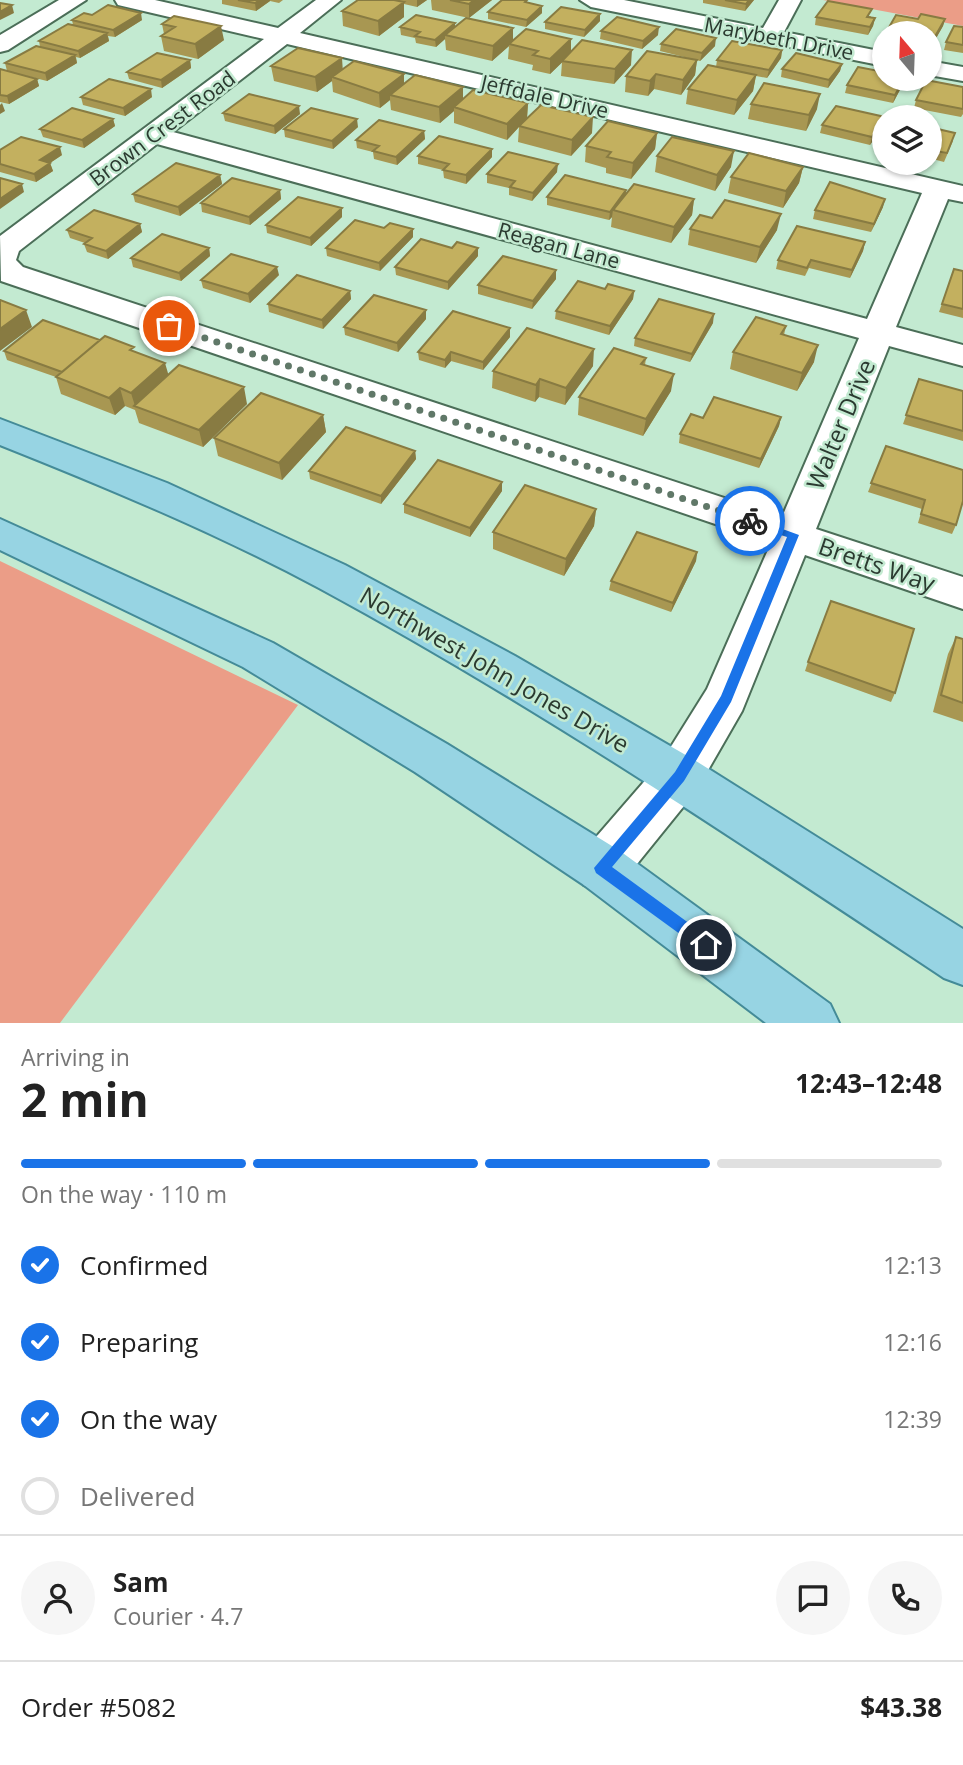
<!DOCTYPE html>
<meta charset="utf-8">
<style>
body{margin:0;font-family:"Open Sans",sans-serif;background:#f6f6f6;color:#222;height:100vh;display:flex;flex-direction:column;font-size:26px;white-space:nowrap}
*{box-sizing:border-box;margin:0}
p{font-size:23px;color:#767676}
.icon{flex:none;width:38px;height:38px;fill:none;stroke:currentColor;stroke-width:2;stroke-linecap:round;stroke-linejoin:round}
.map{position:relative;height:1023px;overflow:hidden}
.details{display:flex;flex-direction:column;background:#fff;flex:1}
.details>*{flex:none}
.needle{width:46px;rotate:341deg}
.buttons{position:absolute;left:872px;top:21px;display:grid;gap:14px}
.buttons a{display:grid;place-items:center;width:70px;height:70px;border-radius:50%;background:#fff;box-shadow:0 2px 5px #0004;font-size:35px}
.pin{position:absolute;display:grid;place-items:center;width:60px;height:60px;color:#fff;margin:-30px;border:4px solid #fff;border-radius:50%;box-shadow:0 2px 7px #0007}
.courier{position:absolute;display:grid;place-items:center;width:70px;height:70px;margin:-35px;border:5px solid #1a73e8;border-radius:50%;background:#fff;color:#222;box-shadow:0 2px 9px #0007}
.overview em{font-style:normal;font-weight:700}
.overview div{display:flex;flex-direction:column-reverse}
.overview{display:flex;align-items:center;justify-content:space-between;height:119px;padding:0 21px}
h1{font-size:46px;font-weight:700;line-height:52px}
.bar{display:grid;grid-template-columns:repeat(4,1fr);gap:10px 7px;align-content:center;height:84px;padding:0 21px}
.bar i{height:9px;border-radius:5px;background:#e0e0e0}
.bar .current{background:#1a73e8}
.bar p{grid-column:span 4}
.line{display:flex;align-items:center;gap:18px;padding:0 21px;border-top:2px solid #e0e0e0}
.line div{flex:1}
.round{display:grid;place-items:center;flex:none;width:74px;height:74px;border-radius:37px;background:#f6f6f6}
ol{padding:0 21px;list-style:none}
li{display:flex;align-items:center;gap:21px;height:77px}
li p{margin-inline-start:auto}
li .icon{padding:7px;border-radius:50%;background:#1a73e8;color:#fff;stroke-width:4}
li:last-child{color:#767676}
li i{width:38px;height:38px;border:4px solid #e0e0e0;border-radius:50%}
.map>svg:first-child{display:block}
</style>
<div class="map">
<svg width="963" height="1023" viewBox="0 0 963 1023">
<rect width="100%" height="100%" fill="#c3ead1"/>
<path fill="#eb9d87" d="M823,0h140v26z
M0,561l298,144 -238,318h-60z"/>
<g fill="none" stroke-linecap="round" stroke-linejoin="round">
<g stroke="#4b6e58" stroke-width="4">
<path id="minor" d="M59,0h27l-78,50 -8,2v-17z
M115,0h40l123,28 38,-28h25l-41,33 663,153v16l-15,-3 -52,128 67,18v21l-74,-20 -73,183 147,48v32l-158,-54 -63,156 -46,80 -76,94 -18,6 -18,-6 -7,-17 7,-17 78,-90 45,-72 64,-146 -770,-262 -1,-45 264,-197 -146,-34zM287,44l635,149 -55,126 -694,-187zM157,144l702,194 -77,179 -759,-250 -7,-7 3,-9z
M580,0h44l139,28 16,-28h22l-17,32 100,20v14l-293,-59z
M929,61l34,6v14l-34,-6z"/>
</g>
<g stroke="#448b98" stroke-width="4">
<path id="major" d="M0,419l167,64 178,82 170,91 181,105 267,168v56l-19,-7c-205,-136 -409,-273 -625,-390 -103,-55 -211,-100 -319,-143z
M0,519l273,124 174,101 173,107 210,153 9,19h-73l-182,-138 -169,-113 -172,-105 -243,-117z"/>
</g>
<use href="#minor" fill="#fff" fill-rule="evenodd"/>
<use href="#major" fill="#97d4e3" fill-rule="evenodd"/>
</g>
<path fill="#a89752" d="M222,0h61l-4,3 -9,-2 -14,10 -34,-7z
M358,0h69l-10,7 -13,-3v13l-25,19 -36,-10 -1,-15z
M431,0h61l-23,18 -37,-8z
M703,0h51l-9,11 -42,-8z
M542,6v7l-16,14 -38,-8v-7z
M92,15l50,5 -27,17 -7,-1 1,5 -29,17 -4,-1 1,6 -30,18 -40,-10 -2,-8 35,-16 -1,-6 34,-16 -1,-5z
M174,16l50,24 -26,19 -34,-8 -3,-15 3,-2 -2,-10z
M871,16l-1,2h5l-2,8 -5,9 -53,-10 1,-8z
M918,19h27l-2,7 -12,21h-2v-14h-42l1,-4z
M600,21l-16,16 -39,-8v-7z
M400,27l113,1v13l58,-2v13l60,13 -17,19 -53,-8 1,-14 -12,12 -18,-4 1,-5 -25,-6 1,-13 -17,15 -46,-11 -1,-11 -9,8 -20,-4 -1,-5 -14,-3z
M963,27v26l-19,-3 2,-8z
M601,31l57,4 -16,14 -42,-10z
M661,44l54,2 -15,15 -40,-10z
M782,50l-1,8 -14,20 -11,-2 -3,15 -19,24 -48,-11 2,-15 28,-22 1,-7z
M190,60l1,8 -29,20 -33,-9 -2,-7z
M697,60l-2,15 -14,20 -27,-6 -6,7 -23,-4 1,-16z
M842,64l-2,7 -12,17 -47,-11 1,-8z
M271,66l72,3 61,5v10l59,14 65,5 -1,15 65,15 -21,23 -53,-14 1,-15 -12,13 -53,-17v-12l-14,12 -49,-13 -1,-10 -10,8 -47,-16 -1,-11 -15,11 -43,-11z
M0,69l37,10 2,7 -30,18 -9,-2z
M904,79l-1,5 -10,19 -48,-10 2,-8z
M963,87v27l-2,3 -47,-9 2,-8z
M81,97h71l-27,19 -42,-11z
M751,104l66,5 -11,22 -58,-12z
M223,113l77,1 -25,20 -50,-13z
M884,117l-1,8 -13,20 -50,-12 2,-8z
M113,119l2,7 -31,22 -41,-11 -3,-8z
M358,127l-25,22 -48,-12 -1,-8z
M929,127l24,14 -9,21 -15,-4z
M424,131l1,8 -28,26 -23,-6 -1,-7 -16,-4 -1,-8z
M657,133l-2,16 -24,30 -25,-6v-5l-21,-6 1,-16z
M0,150l62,5 -12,8 3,8 -17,11 -36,-10z
M418,156l74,1 -26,27 -22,-6 -1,-8 -25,-6z
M657,156l74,11 -16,24 -60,-19z
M803,167l-4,16 -16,25 -55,-15 3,-16z
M557,172l-25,29 -23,-6v-7l-22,-5v-9z
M220,175l2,9 -42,32 -45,-14 -2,-8z
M280,190l1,9 -31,26 -48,-13 -1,-9z
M626,190v4l68,5 -2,16 -21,28 -60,-16 1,-10 -3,3 -62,-15v-8z
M883,207l-12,25 -58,-13 2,-9z
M342,217l-31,29 -44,-13 -1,-8z
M712,218l65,12 -21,33 -68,-18 2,-16z
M140,224l2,8 -34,27 -21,-7 -3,-8 1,-1 -15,-5 -3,-8z
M384,228l29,1v8l-33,34 -53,-15 -1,-8z
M865,242l-2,9 -13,27 -41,-10 -4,8 -29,-7 2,-9z
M209,248l1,8 -29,25 -48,-14 -2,-9z
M478,256l-30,34 -52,-15 -1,-8z
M954,269l9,2v47l-24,-6z
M556,270v9l-24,30 -54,-15v-9z
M279,275l-29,28 -47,-15 -2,-8z
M605,289l29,2 -1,8 -24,36 -54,-16 1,-8z
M350,291l1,8 -28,30 -54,-17 -1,-8z
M426,319l-28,33 -53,-17 -1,-8z
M713,323l-23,39 -56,-16 1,-8z
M786,326l-2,9 30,27 -17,29 -67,-22 3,-17z
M510,337l-27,33 -32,-9 -6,7 -26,-8 -1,-8z
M4,351l132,2 32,22 79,29 -44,43 -64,-24 -4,-13 -10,-4 -10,9 -54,-21 -5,-17 -49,-17z
M646,358l-1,7 26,26 -28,45 -65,-21 1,-18z
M593,366l-28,39 -26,-8 -4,5 -43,-14 1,-17z
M919,379l44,12v50l-60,-17z
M323,415l3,17 -44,48 -64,-24 -4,-18z
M781,417l-2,9 -20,42 -80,-25 1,-9 23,-16z
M886,446l70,79 -4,9 -34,-11 4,-14 -54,-17z
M415,451l1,8 -35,45 -71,-25 -1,-8z
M502,491l-32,46 -66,-24v-9z
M596,509l-2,17 -30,50 -71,-27v-17z
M697,552l-1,9 -25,51 -62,-22 2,-9z
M956,637l7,2v83l-30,-10 15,-58z
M808,662l87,31 -4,9 -86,-31z"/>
<path fill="#887b42" d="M260,0h10v1l-14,10 -1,-8z
M417,0h10l-10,7z
M474,0h18l-23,18v-14z
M749,0h5l-9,11 1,-7z
M404,2v15l-25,19 -1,-15z
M12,5l2,8 -14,7v-8z
M542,6v7l-16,14 1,-7z
M141,13l1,7 -27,17 -2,-7z
M600,14v7l-16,16 1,-7z
M875,18l-2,8 -5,9 2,-8z
M945,19l-2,7 -12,21 2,-7z
M455,23v7l-10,5v4l-9,8 -1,-7z
M221,26l3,14 -26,19 -3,-15z
M659,27l-1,8 -16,14 1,-8z
M513,28v15l-4,1v2l-17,15 1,-15z
M107,33l2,8 -29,17 -2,-7z
M716,38l-1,8 -15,15 2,-8z
M571,39v15l-21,20v-15z
M632,50l-1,15 -17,19 1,-15z
M782,50l-1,8 -14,20 2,-8z
M75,55l2,8 -30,18 -2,-8z
M342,58l1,15 -11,4v4l-15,11 -2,-15z
M190,60l1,8 -29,20 -1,-8z
M697,60l-2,15 -14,20 2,-15z
M842,64l-2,7 -12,17 1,-8z
M404,74v15l-14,6v5l-10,8 -1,-15z
M656,74l-2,15 -6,7 2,-15z
M756,75l-3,16 -19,24 3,-15z
M37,79l2,7 -30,18 -2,-8z
M904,79l-1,5 -10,19 2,-8z
M463,87v15l-9,5v4l-14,12 -1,-16z
M151,89l1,8 -27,19 -2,-8z
M820,94l-3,15 -11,22 3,-16z
M2,103l3,8 -5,3v-9z
M528,103l-1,15 -20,22v-16z
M299,106l1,8 -25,20 -1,-8z
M593,117l-1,16 -21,23 1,-16z
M884,118l-1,7 -13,20 2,-8z
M113,119l2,7 -31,22 -2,-8z
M357,119l1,8 -25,22 -1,-8z
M424,131l1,8 -28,26 -1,-8z
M657,133l-2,16 -24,30 2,-16z
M60,147l2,8 -12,8 3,8 -17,11 -2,-8 6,-14z
M492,149v8l-26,27v-9z
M734,151l-3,16 -16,24 2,-16z
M558,164l-1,8 -25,29 1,-8z
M803,167l-4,16 -16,25 3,-17z
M220,175l2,9 -42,32 -2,-9z
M22,184l2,8 -24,17v-10z
M280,190l1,9 -31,26 -1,-8z
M626,190l-1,8 -12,12 -1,7 -3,3 1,-8z
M694,199l-2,16 -21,28 3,-16z
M885,199l-2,8 -12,25 3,-8z
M342,208v9l-31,29 -1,-8z
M781,214l-4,16 -21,33 4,-16z
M140,224l2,8 -34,27 -2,-8z
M413,229v8l-33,34 -1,-8z
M865,242l-2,9 -13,27 2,-8z
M209,248l1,8 -29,25 -2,-8z
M478,248v8l-30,34v-8z
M277,267l2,8 -29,28 -2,-9z
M556,270v9l-24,30 1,-8z
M350,291l1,8 -28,30 -1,-9z
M634,291l-1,8 -24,36 1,-9z
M26,310l6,17 -32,24v-22z
M426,310v9l-28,33 -1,-9z
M714,314l-1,9 -23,39 2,-8z
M510,328v9l-27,33v-8z
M818,345l-4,17 -17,29 5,-18z
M594,349l-1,17 -28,39 1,-17z
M451,352v9l-6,7v-8z
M165,363l5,17 -35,26 -4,-13z
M674,374l-3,17 -28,45 3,-17z
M540,379l-1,18 -4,5 1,-17z
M244,387l3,17 -44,43 -4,-17z
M120,388l5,18 -10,9 -6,-17z
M323,415l3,17 -44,48 -3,-17z
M781,417l-2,9 -20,42 2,-9z
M415,451l1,8 -35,45v-8z
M502,482v9l-32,46v-9z
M596,509l-2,17 -30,50 2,-17z
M697,552l-1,9 -25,51 2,-9z"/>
<path fill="#c3b05f" stroke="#887b42" stroke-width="2" d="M238,0h22l-5,3z
M358,0h36l10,2 -26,19 -36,-10z
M450,0h24l-5,4z
M502,0h25l-2,2 17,4 -15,14 -39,-8z
M725,0h24l-3,4z
M828,1l44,8 -5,8 8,1 -5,9 -54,-10z
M0,3l12,2 -12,7z
M108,5l33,8 -28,17 -41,-10 12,-7 8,2z
M561,7l39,7 -15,16 -40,-8z
M921,14l24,5 -12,21 -4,-1v-6h-22l-19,-4 8,-14 22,4z
M416,15l39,8 -20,17 -20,-4 5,-4 -20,-5z
M174,16l47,10 -26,18 -34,-8 14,-9 -13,-3z
M617,17l42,10 -16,14 -42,-10z
M466,18l47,10 -20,18 -48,-11z
M68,24l39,9 -29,18 -39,-10z
M954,26l9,1v18l-17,-3z
M526,29l45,10 -21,20 -17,-4 5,-4 -29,-7z
M676,29l40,9 -14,15 -41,-9z
M582,40l50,10 -17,19 -53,-8z
M732,41l50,9 -13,20 -52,-10z
M36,46l39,9 -30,18 -40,-10z
M298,48l44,10 -27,19 -44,-11z
M647,51l50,9 -14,20 -27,-6 -6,7 -24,-5z
M157,53l33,7 -29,20 -34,-8z
M796,53l46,11 -13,16 -47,-11z
M354,61l50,13 -25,19 -47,-16z
M708,65l48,10 -19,25 -49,-11z
M858,67l26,5v7h20l-9,16 -48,-10z
M0,69l37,10 -30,17 -7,-1z
M415,75l48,12 -24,20 -49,-12z
M109,79l42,10 -28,19 -42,-11z
M926,80l37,7v22l-47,-9z
M764,83l56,11 -11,21 -58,-11z
M473,90l55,13 -21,21 -53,-17z
M249,94l50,12 -25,20 -51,-13z
M541,105l52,12 -21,23 -53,-14z
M836,106l49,11 -13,20 -50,-12z
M72,108l41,11 -31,21 -42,-11z
M311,108l46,11 -25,22 -48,-12z
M379,120l45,11 -28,26 -23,-6 6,-5 -23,-6z
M608,121l49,12 -24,30 -26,-6 4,-5 -25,-6z
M929,127l26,6 -8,20 -18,-3z
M439,136l53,13 -26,26 -23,-5 6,-6 -31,-8z
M21,137l39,10 -20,13 10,3 -16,11 -34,-10v-14z
M672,137l62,14 -17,24 -60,-19z
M508,152l50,12 -25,29 -23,-6 5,-6 -28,-7z
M749,153l54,14 -17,24 -55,-14z
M176,163l44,12 -42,32 -45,-13z
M565,175l61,15 -16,22 -63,-15z
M0,178l22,6 -22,15z
M232,178l48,12 -31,27 -48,-14z
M830,182l55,17 -11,25 -59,-14z
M634,184l60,15 -20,28 -61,-17z
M298,197l44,11 -32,30 -44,-13z
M725,200l56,14 -21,33 -70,-18 10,-14 12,3z
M94,210l46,14 -34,27 -22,-7 8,-6 -25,-8z
M355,220l29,8 6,-5 23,6 -34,34 -53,-15z
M797,226l68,16 -13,28 -41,-10 -4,8 -29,-8z
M162,234l47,14 -30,25 -48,-15z
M421,239l31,9 5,-6 21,6 -30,34 -53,-15z
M231,254l46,13 -29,27 -47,-14z
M503,256l53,14 -23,31 -55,-16z
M954,269l9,2v38l-21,-5z
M297,275l53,16 -28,29 -54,-16z
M578,281l27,8 3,-5 26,7 -24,35 -54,-15z
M374,295l52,15 -29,33 -53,-16z
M659,299l55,15 -22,40 -57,-16z
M0,300l26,10 -26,19z
M453,311l57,17 -27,34 -32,-10 -6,8 -27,-8z
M756,317l30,9 -5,8 37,11 -16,28 -69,-21z
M43,320l57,20 -38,32 -58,-21z
M527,328l67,21 -28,39 -26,-9 -4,6 -43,-14z
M105,336l29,11 -4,3 35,13 -34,30 -11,-5 -11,10 -53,-21z
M614,348l32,10 -5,6 33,10 -28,45 -67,-22z
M179,365l65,22 -45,43 -65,-24z
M919,379l44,12v40l-57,-16z
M261,393l62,22 -44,48 -65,-25z
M714,397l67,20 -20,42 -81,-25 11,-20 12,4z
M346,427l69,24 -34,45 -72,-25z
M886,446l77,24v31l-7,24 -35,-11 4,-14 -54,-17z
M438,460l64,22 -32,46 -66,-24z
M525,485l71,24 -30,50 -73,-27z
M637,532l60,20 -24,51 -62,-22z
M831,601l83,28 -19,64 -87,-31z
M956,637l7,2v64l-22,-8z"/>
<path fill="#1a73e8" d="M750,517l49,18 -68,167 -47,79 -72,86 100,73 2,5 -8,8 -110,-80 -2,-5 81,-96 46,-76 66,-159 -41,-13 -2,-3z"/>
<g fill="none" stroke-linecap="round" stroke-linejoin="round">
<path stroke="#607868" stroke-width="7" stroke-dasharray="0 12.6" d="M169,326l581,195"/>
</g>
<g text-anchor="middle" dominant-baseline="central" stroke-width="5" stroke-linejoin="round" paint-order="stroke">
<g font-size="21" fill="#2b3a30" stroke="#c3ead1">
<text transform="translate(779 38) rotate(11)">Marybeth Drive</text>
<text transform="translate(545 96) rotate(13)">Jeffdale Drive</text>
<text transform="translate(162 128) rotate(-37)">Brown Crest Road</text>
<text transform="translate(559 245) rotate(15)">Reagan Lane</text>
</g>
<g font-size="24" fill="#2b3a30" stroke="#c3ead1">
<text transform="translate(840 424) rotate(-67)">Walter Drive</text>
<text transform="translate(877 564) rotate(19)">Bretts Way</text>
<text transform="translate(495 669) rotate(30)">Northwest John Jones Drive</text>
</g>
</g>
</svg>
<div class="buttons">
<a><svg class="needle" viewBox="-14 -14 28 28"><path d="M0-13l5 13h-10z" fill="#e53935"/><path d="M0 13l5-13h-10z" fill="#767676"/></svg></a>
<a><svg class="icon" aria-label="layers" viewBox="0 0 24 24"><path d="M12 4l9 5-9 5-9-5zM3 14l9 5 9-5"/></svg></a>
</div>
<div class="pin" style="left:169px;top:326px;background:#ea580c"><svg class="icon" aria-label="bag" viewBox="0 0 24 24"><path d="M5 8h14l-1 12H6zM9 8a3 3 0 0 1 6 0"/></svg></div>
<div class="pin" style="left:706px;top:945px;background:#1f2937"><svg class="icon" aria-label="home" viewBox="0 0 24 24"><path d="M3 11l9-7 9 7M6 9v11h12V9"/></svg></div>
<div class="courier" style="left:750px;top:521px"><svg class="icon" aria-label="bike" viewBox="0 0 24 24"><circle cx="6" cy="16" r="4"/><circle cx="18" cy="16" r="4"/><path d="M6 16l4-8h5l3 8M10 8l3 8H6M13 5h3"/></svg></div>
</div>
<section class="details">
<div class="overview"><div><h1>2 min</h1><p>Arriving in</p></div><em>12:43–12:48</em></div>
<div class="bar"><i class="current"></i><i class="current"></i><i class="current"></i><i></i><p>On the way · 110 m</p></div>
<ol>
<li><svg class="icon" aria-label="check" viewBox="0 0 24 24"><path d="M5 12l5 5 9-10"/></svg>Confirmed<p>12:13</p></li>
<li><svg class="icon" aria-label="check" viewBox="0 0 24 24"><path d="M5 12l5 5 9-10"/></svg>Preparing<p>12:16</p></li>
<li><svg class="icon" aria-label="check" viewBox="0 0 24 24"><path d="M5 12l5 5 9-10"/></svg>On the way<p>12:39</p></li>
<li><i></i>Delivered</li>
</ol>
<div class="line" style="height:126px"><a class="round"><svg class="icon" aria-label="person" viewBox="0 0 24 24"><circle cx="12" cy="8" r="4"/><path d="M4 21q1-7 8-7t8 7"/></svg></a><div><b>Sam</b><p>Courier · 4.7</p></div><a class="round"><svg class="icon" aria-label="chat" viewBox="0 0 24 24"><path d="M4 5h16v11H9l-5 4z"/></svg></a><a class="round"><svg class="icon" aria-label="phone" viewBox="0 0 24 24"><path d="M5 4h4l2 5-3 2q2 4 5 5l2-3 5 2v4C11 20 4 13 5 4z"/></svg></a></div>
<div class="line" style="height:91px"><div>Order #5082</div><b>$43.38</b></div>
</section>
